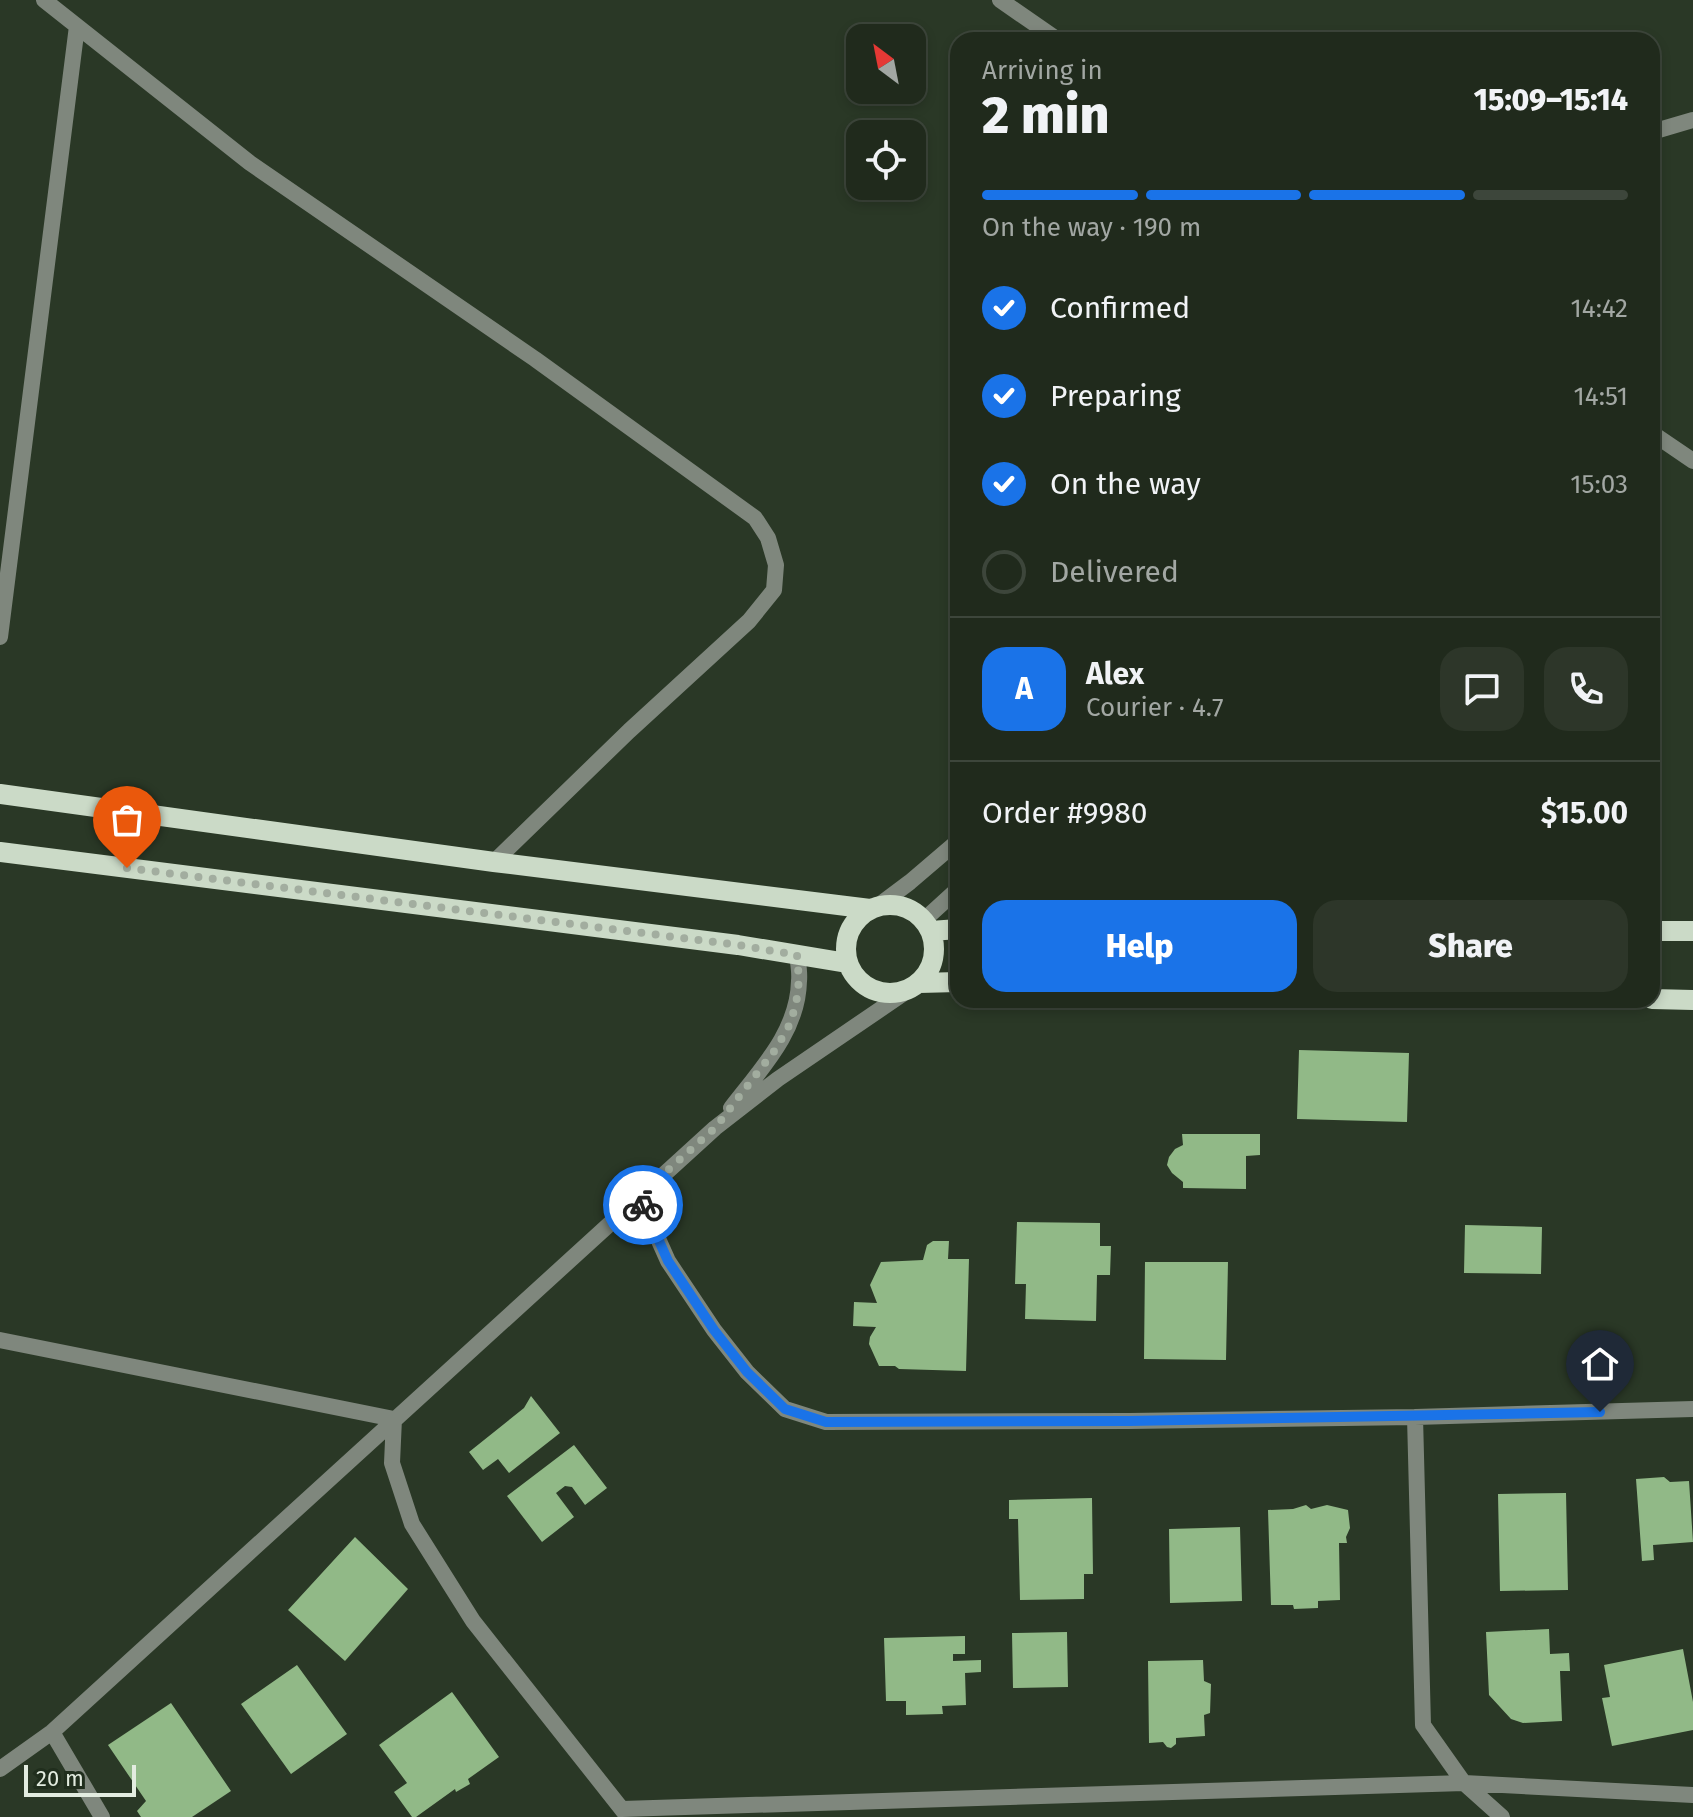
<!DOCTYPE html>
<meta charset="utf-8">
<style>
body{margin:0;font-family:"Fira Sans",sans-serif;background:#2d3629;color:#f1f3f6;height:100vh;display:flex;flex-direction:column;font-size:30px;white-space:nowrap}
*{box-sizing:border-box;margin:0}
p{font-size:26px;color:#a2a7a3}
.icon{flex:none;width:44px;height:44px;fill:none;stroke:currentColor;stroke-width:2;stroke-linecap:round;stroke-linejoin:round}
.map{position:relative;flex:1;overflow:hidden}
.details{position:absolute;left:950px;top:32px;width:710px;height:976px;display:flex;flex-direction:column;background:#202a1c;border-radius:24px;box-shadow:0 4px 12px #0003,0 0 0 2px #3d463b}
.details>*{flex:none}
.needle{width:52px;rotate:328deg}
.fabs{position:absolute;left:846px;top:24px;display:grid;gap:16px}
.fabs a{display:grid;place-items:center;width:80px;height:80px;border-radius:16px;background:#202a1c;box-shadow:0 4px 12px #0003,0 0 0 2px #3d463b;font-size:40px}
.scale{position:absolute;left:24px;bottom:20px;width:112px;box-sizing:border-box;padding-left:8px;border:4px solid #e3ece0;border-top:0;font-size:22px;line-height:28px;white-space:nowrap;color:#e3ece0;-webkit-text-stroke:6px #202e1d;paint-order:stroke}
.pin{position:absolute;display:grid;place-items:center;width:68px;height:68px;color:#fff;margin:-82px -34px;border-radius:50% 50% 50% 0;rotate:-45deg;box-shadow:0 0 8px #0007}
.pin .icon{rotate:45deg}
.courier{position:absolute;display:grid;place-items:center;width:80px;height:80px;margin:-40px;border:6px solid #1a73e8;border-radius:50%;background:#fff;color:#222;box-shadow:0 2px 10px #0007}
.head em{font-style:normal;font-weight:800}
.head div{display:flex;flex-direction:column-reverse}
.head{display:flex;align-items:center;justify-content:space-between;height:136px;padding:0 32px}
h1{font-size:52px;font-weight:800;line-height:60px}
.bar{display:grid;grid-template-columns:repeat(4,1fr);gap:12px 8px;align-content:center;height:96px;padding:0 32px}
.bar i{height:10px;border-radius:6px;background:#3d463b}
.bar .current{background:#1a73e8}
.bar p{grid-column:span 4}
.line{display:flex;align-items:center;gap:20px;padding:0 32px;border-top:2px solid #3d463b}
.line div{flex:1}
.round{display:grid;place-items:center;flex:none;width:84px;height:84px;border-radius:24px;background:#2d3629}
ol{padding:0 32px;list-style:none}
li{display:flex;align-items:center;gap:24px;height:88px}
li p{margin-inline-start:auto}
li .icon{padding:8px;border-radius:50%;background:#1a73e8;color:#fff;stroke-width:4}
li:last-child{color:#a2a7a3}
li i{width:44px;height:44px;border:4px solid #3d463b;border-radius:50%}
.button{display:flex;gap:16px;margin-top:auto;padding:16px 32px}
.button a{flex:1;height:92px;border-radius:24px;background:#1a73e8;color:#fff;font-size:32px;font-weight:800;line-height:92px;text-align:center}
.button a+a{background:#2d3629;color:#f1f3f6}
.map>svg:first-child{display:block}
</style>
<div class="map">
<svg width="1693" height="1817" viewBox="0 0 1693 1817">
<rect width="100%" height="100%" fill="#2a3826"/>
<path fill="#91b987" d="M1299,1050l110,3 -2,69 -110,-3z
M1182,1134h78v21l-14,1v33l-63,-1v-6l-11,-9 -5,-8 2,-8 6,-8 8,-4z
M1017,1222l83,1v23h11l-1,29h-13l-1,46 -71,-2 1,-35h-11z
M1465,1225l77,2 -1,47 -77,-1z
M933,1241h16l-1,18h21l-3,112 -67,-2 -4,-3h-16l-10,-22 1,-7 6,-10 -23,-1 1,-24 23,1 -7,-18 11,-23 42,-2 4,-15z
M1145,1262h83l-2,98 -82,-1z
M531,1396l29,37 -51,40 -11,-14 -15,11 -14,-18 55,-44z
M574,1445l33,43 -22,17 -13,-18 -7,-1 -9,7 18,24 -32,25 -35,-46z
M1664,1477l6,5 19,-1 4,61 -40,3 1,15 -12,1 -6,-82z
M1566,1493l2,97 -68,1 -2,-97z
M1092,1498l1,76h-9v25l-64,1 -2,-81h-9v-19z
M1306,1505l5,4 16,-4 21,5 2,18 -4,9 1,6h-8l1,57 -22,1v7l-24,1 -1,-4h-22l-3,-95 25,-1z
M1240,1527l2,74 -72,2 -1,-74z
M355,1537l53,52 -63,72 -57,-51z
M1549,1629l1,25 19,-1 1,18h-10l2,50 -39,2 -12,-4 -22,-24 -3,-63z
M1067,1632l1,55 -55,1 -1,-55z
M965,1636v18h-12v7l28,-1v12l-16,1 1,32 -24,1 1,8 -37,1v-14h-20l-2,-63z
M1683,1649l10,53v28l-81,16 -10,-48 8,-1 -6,-32z
M1203,1660l1,21 7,3 -1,29 -6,2 1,21 -29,2v6l-5,4 -4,-1 -4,-5 -14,1 -1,-82z
M297,1665l50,69 -56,40 -50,-70z
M452,1692l47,65 -31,22 2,5 -14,8 -1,-3 -39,28h-4l-18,-25 13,-9 -28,-38z
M171,1703l60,88 -39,26h-51l-4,-6 9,-10 -38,-56z"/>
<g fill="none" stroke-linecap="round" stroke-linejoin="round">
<path stroke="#7f877d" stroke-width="16" d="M44,0l206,163 285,196 220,159 13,20 8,27 -2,25 -25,31 -120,110 -135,131
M1000,0l58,40
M1652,132l41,-12
M1652,433l41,28
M0,637l77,-611
M878,906l32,-24 48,-41
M924,920l34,-31
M731,1108c29,-38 67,-76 68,-127 1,-9 -1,-18 -2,-26
M639,1196l29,65 46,69 33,42 38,37 41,13 303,-1 286,-4 278,-8
M0,1340l394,79 -2,44 20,61 61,97 155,196
M1415,1417l8,308 41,58 38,34
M52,1732l50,85
M0,1769l52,-37 663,-604 63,-49 132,-90
M622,1809l842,-26 229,12"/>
<path stroke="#cbdac7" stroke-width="20" d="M0,794l494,68 376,47
M0,852l738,93 109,18
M846 949a44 44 0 1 1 88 0a44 44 0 1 1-88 0Z
M931,931l27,-2
M1652,931h41
M919,983l39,-1
M1652,999l41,1"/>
</g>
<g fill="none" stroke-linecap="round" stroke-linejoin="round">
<path stroke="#a2ad9f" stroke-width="8" stroke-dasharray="0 14.4" d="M127,868l611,77 59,10 2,25 -3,25 -8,23 -13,22 -60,78 -76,68 4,9"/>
<path stroke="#1a73e8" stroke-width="10" d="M643,1205l25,56 46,69 33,42 38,37 41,13 303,-1 471,-9"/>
</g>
</svg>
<div class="fabs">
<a><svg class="needle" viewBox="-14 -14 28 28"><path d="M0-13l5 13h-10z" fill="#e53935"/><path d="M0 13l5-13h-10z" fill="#a2a7a3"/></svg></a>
<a><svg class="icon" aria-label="locate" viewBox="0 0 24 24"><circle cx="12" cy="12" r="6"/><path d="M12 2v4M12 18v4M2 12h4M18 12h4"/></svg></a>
</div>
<div class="scale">20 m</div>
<div class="pin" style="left:127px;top:868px;background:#ea580c"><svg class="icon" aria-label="bag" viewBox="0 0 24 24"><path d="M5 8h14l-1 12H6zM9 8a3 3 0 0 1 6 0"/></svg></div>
<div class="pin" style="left:1600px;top:1412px;background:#1f2937"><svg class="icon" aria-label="home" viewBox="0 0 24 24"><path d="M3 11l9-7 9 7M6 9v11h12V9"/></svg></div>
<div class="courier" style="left:643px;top:1205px"><svg class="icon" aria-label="bike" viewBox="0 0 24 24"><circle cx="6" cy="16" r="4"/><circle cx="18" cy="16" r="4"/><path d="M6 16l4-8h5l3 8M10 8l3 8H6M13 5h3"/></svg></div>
<section class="details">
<div class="head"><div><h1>2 min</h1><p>Arriving in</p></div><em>15:09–15:14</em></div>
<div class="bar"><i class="current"></i><i class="current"></i><i class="current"></i><i></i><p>On the way · 190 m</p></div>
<ol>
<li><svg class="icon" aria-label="check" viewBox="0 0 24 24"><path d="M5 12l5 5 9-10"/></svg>Confirmed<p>14:42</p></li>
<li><svg class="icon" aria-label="check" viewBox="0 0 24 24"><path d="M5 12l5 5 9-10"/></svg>Preparing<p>14:51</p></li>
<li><svg class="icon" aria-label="check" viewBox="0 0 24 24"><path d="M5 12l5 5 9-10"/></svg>On the way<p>15:03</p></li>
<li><i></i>Delivered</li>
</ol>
<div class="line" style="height:144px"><b class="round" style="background:#1a73e8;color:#fff">A</b><div><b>Alex</b><p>Courier · 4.7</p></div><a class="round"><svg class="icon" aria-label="chat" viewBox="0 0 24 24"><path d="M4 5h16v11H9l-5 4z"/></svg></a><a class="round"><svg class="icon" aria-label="phone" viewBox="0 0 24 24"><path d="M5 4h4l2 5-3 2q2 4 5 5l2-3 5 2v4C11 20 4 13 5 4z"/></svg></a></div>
<div class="line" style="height:104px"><div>Order #9980</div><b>$15.00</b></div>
<div class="button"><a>Help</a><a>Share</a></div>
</section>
</div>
